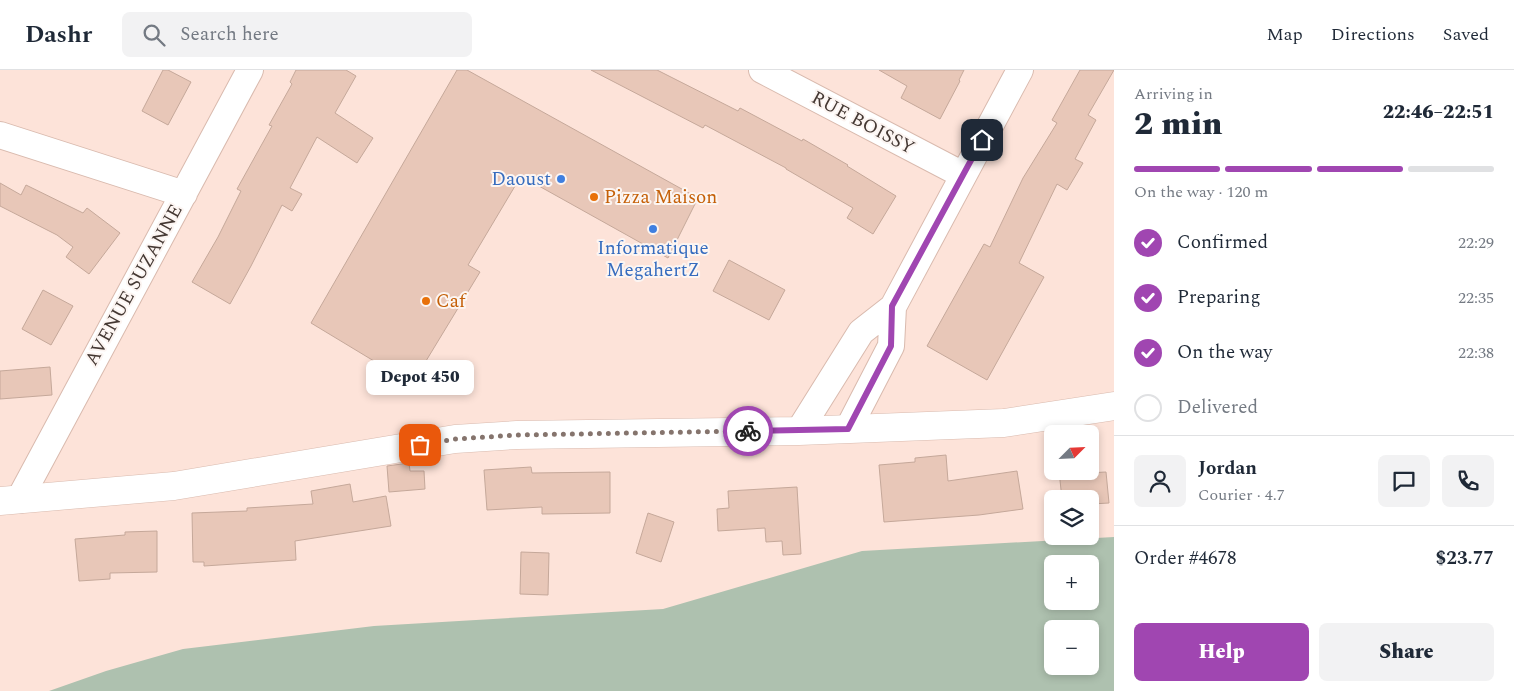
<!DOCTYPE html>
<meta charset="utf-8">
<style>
body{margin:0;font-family:Spectral,serif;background:#f2f2f3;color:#1f2937;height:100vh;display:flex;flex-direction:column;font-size:19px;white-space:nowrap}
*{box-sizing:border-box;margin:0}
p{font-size:16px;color:#747a83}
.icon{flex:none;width:28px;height:28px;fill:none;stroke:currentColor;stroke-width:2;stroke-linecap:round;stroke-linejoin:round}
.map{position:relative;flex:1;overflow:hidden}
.details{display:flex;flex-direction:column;background:#fff;width:400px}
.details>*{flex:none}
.needle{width:32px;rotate:66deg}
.tools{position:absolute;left:1044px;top:355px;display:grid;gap:10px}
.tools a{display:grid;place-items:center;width:55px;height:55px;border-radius:8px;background:#fff;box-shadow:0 2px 8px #0003;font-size:25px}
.pin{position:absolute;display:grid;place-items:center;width:42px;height:42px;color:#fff;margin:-21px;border-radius:10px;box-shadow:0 2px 8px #0006}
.courier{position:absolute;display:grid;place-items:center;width:50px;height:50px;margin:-25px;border:4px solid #a046b1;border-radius:50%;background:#fff;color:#222;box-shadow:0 1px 6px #0007}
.bubble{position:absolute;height:35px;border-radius:8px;background:#fff;box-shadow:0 2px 8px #0003;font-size:16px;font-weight:800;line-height:35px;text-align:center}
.headline em{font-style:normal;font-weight:800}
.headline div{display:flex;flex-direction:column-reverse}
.headline{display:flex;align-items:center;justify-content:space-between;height:85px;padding:0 20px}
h1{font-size:32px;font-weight:800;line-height:38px}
.bar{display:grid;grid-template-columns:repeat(4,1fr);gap:8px 5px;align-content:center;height:60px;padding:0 20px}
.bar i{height:6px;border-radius:4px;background:#e0e1e3}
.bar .active{background:#a046b1}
.bar p{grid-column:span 4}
.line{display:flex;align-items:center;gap:12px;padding:0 20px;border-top:1px solid #e0e1e3}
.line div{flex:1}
.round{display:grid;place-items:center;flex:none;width:52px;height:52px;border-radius:8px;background:#f2f2f3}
ol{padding:0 20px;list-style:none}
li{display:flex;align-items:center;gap:15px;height:55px}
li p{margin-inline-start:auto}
li .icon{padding:5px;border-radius:50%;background:#a046b1;color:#fff;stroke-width:4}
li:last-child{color:#747a83}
li i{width:28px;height:28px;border:2px solid #e0e1e3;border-radius:50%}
.cta{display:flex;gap:10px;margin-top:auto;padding:10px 20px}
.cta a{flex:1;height:58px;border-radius:8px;background:#a046b1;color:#fff;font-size:20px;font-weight:800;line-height:58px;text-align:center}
.cta a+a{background:#f2f2f3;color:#1f2937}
header{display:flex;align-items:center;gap:30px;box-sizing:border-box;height:70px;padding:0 25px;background:#fff;border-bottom:1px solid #e0e1e3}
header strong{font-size:24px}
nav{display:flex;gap:28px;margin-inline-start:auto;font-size:18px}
.search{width:350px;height:45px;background:#f2f2f3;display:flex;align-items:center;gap:12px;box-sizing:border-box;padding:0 18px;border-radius:8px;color:#747a83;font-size:19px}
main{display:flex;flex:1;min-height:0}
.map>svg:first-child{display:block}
</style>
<header>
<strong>Dashr</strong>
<div class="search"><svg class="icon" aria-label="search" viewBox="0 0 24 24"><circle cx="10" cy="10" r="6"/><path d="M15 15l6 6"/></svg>Search here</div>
<nav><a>Map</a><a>Directions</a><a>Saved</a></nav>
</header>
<main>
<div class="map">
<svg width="1114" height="621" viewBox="0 0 1114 621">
<rect width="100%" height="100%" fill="#fde3d9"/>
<path fill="#aec1af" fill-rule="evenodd" d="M1114,467v154h-1065l57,-20 77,-22 191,-23 289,-17 199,-58zM1052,494h38v37h-38zM1052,559h38v37h-38z"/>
<path fill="#e8c7b8" stroke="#c5a89a" d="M163,0h5l23,12 -23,43 -26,-14z
M296,0h50l10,6 -21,37 38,25 -16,25 -40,-26 -27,51 12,6 -10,17 -10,-6 -31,61 -21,38 -38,-22 26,-45 23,-46 -4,-2 35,-63 -3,-1 23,-41 -2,-2z
M457,0h10l231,128 -30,60 -147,-82 -53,89 12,7 -68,112 -101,-61z
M591,0h66l81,41 2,-3 62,33 1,-2 45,26 -1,1 49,30 -23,38 -26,-16 6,-10 -67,-39v-1l-81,-43 -2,3z
M879,0h85l-5,10 1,1 -20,38 -39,-21 6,-12z
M1080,0h34l-26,45 8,5 -21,39 8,4 -16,27 -10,-6 -38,79 25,14 -57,103 -60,-34 57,-102 6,3 33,-69 34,-55 -5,-3z
M0,113l21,12 5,-10 57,28 4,-5 33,25 -31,41 -23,-17 7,-10 -16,-12 -57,-29z
M729,190l56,30 -16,30 -56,-29z
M43,220l30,16 -22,39 -29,-16z
M50,297l2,28 -52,4v-28z
M946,385l2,26 69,-10 6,38 -44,6 -95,7 -5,-57 36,-3v-4z
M409,393l1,8h14l1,18 -36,3 -2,-26z
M531,397l1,6 78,-1v41l-68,1v-7l-55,3 -3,-40z
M1059,401h28v2l19,-1 3,31 -18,1 -1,-7 -28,2z
M350,414l3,18 33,-6 5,30 -96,15 1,19 -92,6v-4h-11l-1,-49 55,-2v-3l66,-4 -2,-13z
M797,417l4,67 -18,1 -1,-14 -16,1 -1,-14 -47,3 -1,-22 12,-1 -1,-17z
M648,443l26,9 -13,40 -25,-9z
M157,461v41l-47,1v6l-31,2 -4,-42 50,-4v-3z
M521,482l28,1 -1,42 -28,-1z"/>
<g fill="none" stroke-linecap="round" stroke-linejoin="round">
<g stroke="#d9baae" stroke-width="28">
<path id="minor" d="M762,0l201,105
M0,65l184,59
M848,359l43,-83 2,-39
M799,361l62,-99 32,-25 127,-237
M19,430l231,-430"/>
</g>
<g stroke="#d9baae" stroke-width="29">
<path id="tertiary" d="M0,431l174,-15 281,-47 62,-4 282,-4 205,-8 110,-17"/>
</g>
<use href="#minor" stroke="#fff" stroke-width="26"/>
<use href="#tertiary" stroke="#fff" stroke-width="28"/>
</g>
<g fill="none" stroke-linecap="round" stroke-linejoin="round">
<path stroke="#85746d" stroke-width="5" stroke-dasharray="0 9" d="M420,375l35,-6 62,-4 231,-4"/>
<path stroke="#a046b1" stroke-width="6" d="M748,361l100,-2 43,-83 1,-40 90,-166"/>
</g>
<g fill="#3f7fe0" stroke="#fcf5f2" stroke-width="2">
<circle cx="561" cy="109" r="5"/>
<circle cx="653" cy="159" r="5"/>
</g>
<g fill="#e8710a" stroke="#fcf5f2" stroke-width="2">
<circle cx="594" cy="127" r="5"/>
<circle cx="426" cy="231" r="5"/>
</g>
<g text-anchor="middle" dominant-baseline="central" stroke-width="4" stroke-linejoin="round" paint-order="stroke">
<g font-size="19" fill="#443833" stroke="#fcf5f2">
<text transform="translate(863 53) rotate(28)">RUE BOISSY</text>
<text transform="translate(134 215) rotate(-61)">AVENUE SUZANNE</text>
</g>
<g font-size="19" fill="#366cbe" stroke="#fcf5f2" text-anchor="end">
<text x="551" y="109">Daoust</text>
<text x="653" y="178" text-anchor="middle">Informatique<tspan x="653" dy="22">MegahertZ</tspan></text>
</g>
<g font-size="19" fill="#c56008" stroke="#fcf5f2" text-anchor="start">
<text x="604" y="127">Pizza Maison</text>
<text x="436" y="231">Caf</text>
</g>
</g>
</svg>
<div class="tools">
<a><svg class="needle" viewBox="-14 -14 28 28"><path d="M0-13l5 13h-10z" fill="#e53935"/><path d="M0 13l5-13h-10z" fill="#747a83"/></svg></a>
<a><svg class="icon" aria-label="layers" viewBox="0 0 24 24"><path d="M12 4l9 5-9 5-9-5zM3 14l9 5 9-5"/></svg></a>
<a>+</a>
<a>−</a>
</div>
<div class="pin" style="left:420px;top:375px;background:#ea580c"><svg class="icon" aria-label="bag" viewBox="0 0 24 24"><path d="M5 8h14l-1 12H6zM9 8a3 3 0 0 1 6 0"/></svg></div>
<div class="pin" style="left:982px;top:70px;background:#1f2937"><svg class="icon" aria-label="home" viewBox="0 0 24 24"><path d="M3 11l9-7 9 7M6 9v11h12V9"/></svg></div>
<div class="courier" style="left:748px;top:361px"><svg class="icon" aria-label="bike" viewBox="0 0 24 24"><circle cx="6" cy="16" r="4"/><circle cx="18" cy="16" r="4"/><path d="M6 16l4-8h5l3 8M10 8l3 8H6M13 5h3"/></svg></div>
<div class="bubble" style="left:366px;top:290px;width:108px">Depot 450</div>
</div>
<section class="details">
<div class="headline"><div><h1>2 min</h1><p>Arriving in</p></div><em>22:46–22:51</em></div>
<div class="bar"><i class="active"></i><i class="active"></i><i class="active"></i><i></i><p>On the way · 120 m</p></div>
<ol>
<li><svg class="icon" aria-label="check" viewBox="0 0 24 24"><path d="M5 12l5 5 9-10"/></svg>Confirmed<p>22:29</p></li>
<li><svg class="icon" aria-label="check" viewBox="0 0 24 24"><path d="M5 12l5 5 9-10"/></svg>Preparing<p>22:35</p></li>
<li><svg class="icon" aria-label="check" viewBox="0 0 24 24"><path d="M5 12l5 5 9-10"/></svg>On the way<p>22:38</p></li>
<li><i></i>Delivered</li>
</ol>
<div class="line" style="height:90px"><a class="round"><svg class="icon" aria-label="person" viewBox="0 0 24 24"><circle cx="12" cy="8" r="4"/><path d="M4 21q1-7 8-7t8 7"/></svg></a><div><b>Jordan</b><p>Courier · 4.7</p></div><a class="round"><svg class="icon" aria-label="chat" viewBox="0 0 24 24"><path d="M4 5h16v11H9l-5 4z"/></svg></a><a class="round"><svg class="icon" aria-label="phone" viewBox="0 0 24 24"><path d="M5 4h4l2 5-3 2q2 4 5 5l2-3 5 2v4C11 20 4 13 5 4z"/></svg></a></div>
<div class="line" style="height:65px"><div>Order #4678</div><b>$23.77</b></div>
<div class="cta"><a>Help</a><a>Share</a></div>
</section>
</main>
